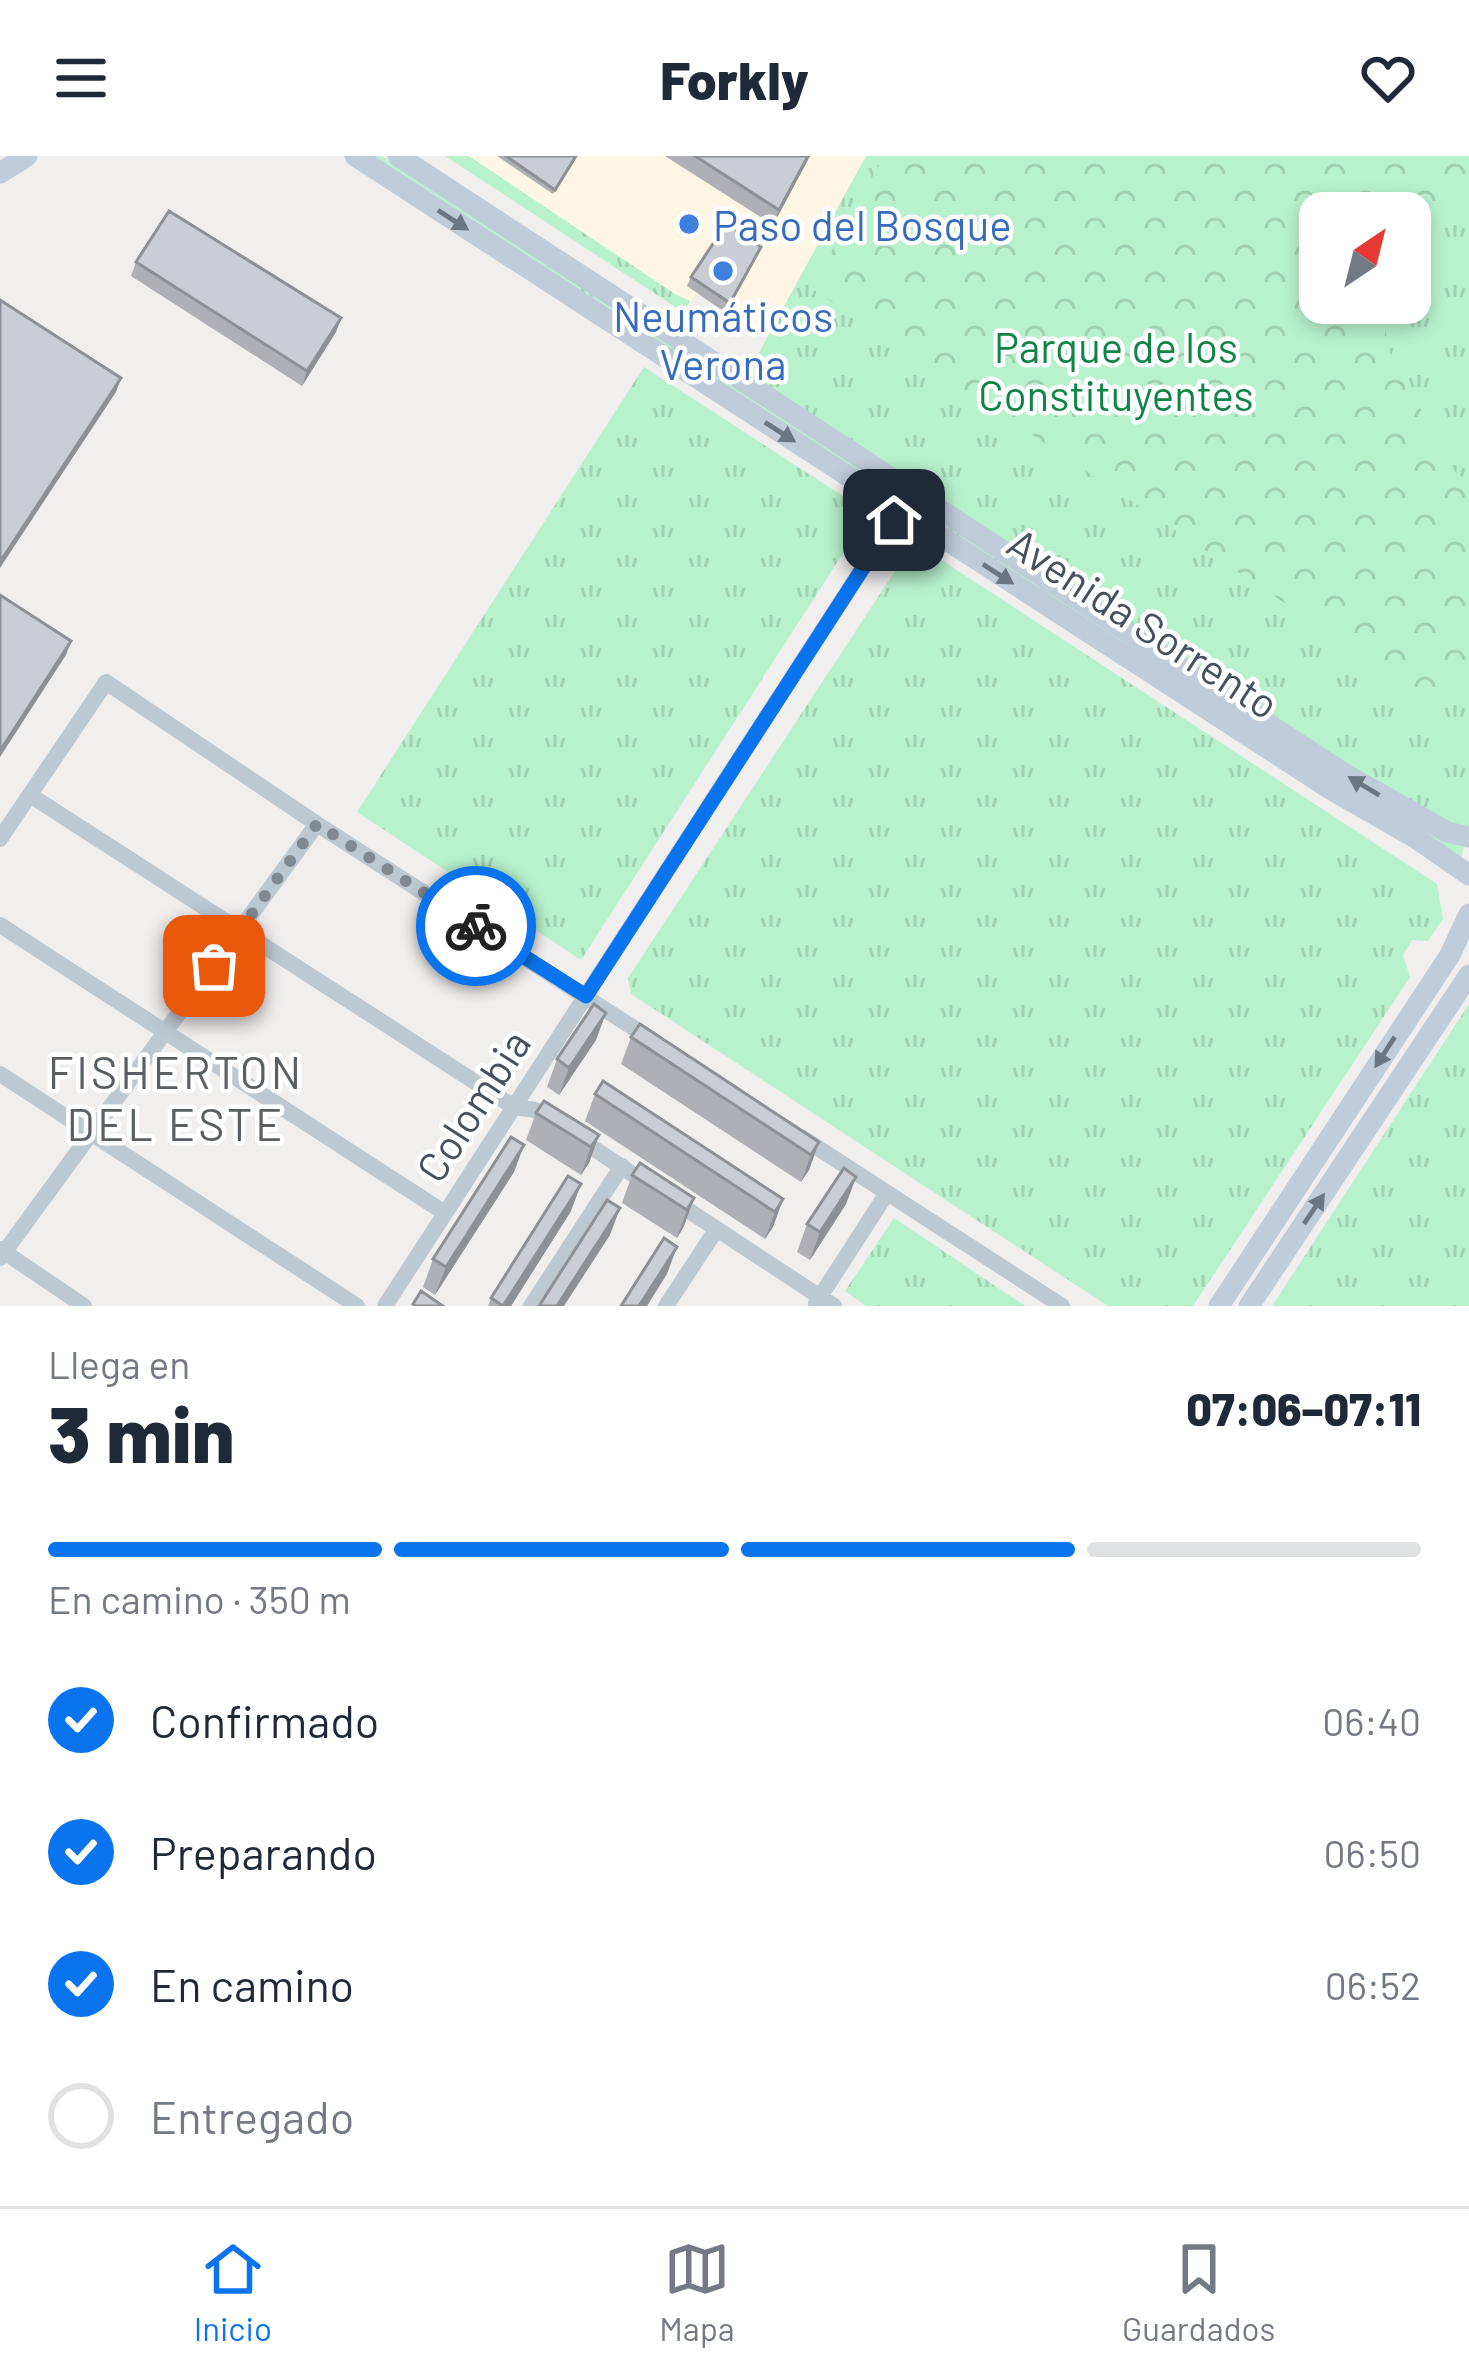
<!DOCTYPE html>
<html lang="es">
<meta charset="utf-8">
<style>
body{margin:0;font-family:Barlow,sans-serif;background:#f6f6f7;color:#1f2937;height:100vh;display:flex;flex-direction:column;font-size:45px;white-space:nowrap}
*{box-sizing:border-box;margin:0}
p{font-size:39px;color:#747a83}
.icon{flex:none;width:66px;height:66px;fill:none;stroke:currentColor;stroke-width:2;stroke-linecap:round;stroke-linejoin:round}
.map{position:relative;height:1150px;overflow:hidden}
.sheet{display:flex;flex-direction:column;background:#fff;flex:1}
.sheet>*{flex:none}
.needle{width:78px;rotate:35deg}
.tools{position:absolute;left:1299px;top:36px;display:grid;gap:24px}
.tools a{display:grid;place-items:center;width:132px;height:132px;border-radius:24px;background:#fff;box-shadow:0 6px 18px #0003;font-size:60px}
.pin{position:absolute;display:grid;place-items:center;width:102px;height:102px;color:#fff;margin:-51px;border-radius:24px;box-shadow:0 6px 18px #0006}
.courier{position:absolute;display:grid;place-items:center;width:120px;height:120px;margin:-60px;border:9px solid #0a74ef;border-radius:50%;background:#fff;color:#222;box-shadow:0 3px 15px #0007}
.overview em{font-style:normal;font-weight:800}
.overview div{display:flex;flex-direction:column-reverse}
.overview{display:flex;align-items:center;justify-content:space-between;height:204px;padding:0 48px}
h1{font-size:78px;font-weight:800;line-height:90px}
.bar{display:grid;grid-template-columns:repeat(4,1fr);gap:18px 12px;align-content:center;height:144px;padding:0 48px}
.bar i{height:15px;border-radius:9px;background:#e0e1e3}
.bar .current{background:#0a74ef}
.bar p{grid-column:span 4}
ol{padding:0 48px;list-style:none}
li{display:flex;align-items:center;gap:36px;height:132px}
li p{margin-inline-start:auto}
li .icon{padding:12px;border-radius:50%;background:#0a74ef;color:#fff;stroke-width:4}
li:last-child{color:#747a83}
li i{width:66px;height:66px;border:6px solid #e0e1e3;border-radius:50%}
header{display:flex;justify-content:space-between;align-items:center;height:156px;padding:0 48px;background:#fff;font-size:54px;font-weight:800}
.dock{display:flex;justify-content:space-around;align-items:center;height:168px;border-top:3px solid #e0e1e3;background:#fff;font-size:33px;color:#747a83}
.dock a{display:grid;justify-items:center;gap:6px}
.dock .current{color:#0a74ef}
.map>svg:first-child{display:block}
</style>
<header><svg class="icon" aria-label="menu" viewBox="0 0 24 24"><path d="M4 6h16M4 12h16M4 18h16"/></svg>Forkly<svg class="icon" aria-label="heart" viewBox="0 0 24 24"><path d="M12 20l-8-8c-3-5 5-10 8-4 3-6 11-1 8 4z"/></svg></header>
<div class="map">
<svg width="1469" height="1150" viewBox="0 0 1469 1150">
<defs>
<pattern id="grass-tufts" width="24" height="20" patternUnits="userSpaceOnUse" patternTransform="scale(3)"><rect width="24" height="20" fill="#b8f2cd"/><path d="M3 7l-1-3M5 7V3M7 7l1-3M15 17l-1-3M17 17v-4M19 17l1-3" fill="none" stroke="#a0d1b2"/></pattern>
<pattern id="forest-crowns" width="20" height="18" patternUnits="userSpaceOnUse" patternTransform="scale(3)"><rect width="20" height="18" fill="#b8f2cd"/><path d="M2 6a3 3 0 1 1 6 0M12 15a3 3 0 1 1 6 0" fill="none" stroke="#a0d1b2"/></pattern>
</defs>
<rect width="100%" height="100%" fill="#f1eeee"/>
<path fill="#fdf6e5" d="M445,0h421l-98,179 -71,-42 -14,19z"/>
<path fill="url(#grass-tufts)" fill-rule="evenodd" d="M372,0h9l979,638 83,46 21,7 -3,11 -82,-47z
M445,0h24l206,138 15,7 -7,11z
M866,0h603v681l-22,-5 -704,-450zM1320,57h90v90h-90z
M644,211l225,146 -288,447 -224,-148z
M914,386l523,342 6,35 -15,22 -16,-1 -9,15 7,22 -217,329h-85l-477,-312 -3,-16z
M1469,848v302h-197z
M894,1062l131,88h-159l-21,-15z"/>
<path fill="url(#forest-crowns)" d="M884,0h585v42l-59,55v-40h-90v90h60l10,50 67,122 12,4v215l-40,5 -618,-411z"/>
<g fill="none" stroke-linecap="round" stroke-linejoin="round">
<path stroke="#bdc9d1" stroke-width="16" d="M30,639l484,312 21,3 17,11
M0,683l106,-157 211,142 337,217
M0,769l445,288
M0,918l357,232
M801,981l261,169
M578,982l74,49
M674,1045l160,105
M0,1093l84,57
M0,1102l317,-434
M816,1147l71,-110
M385,1150l509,-786
M531,1150l91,-140
M666,1150l50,-76"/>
<path stroke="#bfccd9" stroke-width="21" d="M355,0l975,633 87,50 52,36
M398,0l947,618 102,58 22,5
M0,17l27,-17
M1219,1150l231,-351 19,-41
M1249,1150l220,-331"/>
</g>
<path fill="#aeb0b5" d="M497,0h80l-24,38z
M665,0h145l-37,69z
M761,91l-35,66 -39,-27 4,-9z
M136,106l205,56 -5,14 -34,54 -171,-110z
M631,881l188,105 -10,28 -8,12 -180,-118z
M596,884l-37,55 -12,-8 10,-28z
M595,938l188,105 -10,28 -8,12 -180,-118z
M536,957l63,22 -10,28 -8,12 -55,-35z
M524,989l-10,27 -79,123 -12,-8 10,-28z
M632,1019l62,23 -10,28 -7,12 -55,-35z
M856,1021l-10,27 -36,56 -13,-8 10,-28z
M571,1055l-60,95h-23l3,-8z"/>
<path fill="#8d9094" d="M808,0h2l-37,69 6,-15z
M341,162l-5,14 -34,54 5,-15z
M121,222l-5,14 -116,176v-6z
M71,485l-5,14 -66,102v-6z
M606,857l-10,27 -37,55 10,-27z
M599,979l-10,28 -8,12 10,-28z
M819,986l-10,28 -8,12 10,-27z
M524,989l-10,27 -79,123 11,-28z
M856,1021l-10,27 -36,56 10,-28z
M581,1028l-10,27 -60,95h-8z
M694,1042l-10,28 -7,12 10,-28z
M783,1043l-10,28 -8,12 10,-27z
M620,1052l-10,27 -46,71h-7z
M677,1091l-10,27 -20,32h-8z"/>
<path fill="#cacdd3" stroke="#8d9094" stroke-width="3" d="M506,0h70l-21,34z
M695,0h113l-29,54z
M169,55l172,107 -34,53 -171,-109z
M726,68l35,23 -31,56 -39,-26z
M0,144l121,78 -121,184z
M0,439l71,46 -71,110z
M594,848l12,9 -37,55 -12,-9z
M640,868l179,118 -8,13 -180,-118z
M603,925l180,118 -8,13 -180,-118z
M544,945l55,34 -8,12 -55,-34z
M511,981l13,8 -78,122 -13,-8z
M640,1007l54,35 -7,12 -55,-35z
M844,1012l12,9 -36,55 -13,-8z
M568,1020l13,8 -78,122 -12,-8z
M607,1044l13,8 -63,98h-18z
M664,1082l13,9 -38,59h-18z
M421,1135l22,15h-27l-3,-2z"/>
<defs><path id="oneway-solid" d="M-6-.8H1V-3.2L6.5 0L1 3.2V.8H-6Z" transform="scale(3)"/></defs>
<g fill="#6a7782">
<use href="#oneway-solid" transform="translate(453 64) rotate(33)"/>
<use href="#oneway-solid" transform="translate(780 276) rotate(33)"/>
<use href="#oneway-solid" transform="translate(998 418) rotate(33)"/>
<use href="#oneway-solid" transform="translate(1364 630) rotate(-149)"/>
<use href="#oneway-solid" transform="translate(1385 896) rotate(123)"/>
<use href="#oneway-solid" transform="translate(1314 1053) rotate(-56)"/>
</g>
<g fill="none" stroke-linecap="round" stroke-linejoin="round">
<path stroke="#818990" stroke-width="12" stroke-dasharray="0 21.6" d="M214,810l103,-142 159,102"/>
<path stroke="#0a74ef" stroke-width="15" d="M476,770l110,70 308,-476"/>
</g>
<g fill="#3f7fe0" stroke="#fff" stroke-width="4.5">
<circle cx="689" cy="68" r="12"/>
<circle cx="723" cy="115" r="12"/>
</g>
<g text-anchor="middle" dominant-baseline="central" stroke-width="9" stroke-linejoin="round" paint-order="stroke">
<g font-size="42" fill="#366cbe" stroke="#fff" text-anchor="start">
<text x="713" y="68">Paso del Bosque</text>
<text x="723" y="159" text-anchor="middle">Neumáticos<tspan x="723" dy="48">Verona</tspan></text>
</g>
<g font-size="42" fill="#0f8447" stroke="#fff">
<text x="1116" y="190">Parque de los<tspan x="1116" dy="48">Constituyentes</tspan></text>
</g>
<g font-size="42" fill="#45525d" stroke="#fff">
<text transform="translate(1144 466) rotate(33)">Avenida Sorrento</text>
<text transform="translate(472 949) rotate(-57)">Colombia</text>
</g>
<g font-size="45" letter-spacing="3" fill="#5a5f64" stroke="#fff">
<text x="176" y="915">FISHERTON<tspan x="176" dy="52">DEL ESTE</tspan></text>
</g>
</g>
</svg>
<div class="tools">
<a><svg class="needle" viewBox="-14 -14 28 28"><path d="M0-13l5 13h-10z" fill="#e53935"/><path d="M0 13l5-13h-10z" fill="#747a83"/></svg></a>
</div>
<div class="pin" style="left:214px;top:810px;background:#ea580c"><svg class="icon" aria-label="bag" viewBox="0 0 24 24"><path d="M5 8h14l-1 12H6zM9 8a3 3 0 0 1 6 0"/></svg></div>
<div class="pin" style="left:894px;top:364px;background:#1f2937"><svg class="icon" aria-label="home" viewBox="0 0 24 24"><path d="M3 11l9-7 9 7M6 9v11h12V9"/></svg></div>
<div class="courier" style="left:476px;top:770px"><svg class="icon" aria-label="bike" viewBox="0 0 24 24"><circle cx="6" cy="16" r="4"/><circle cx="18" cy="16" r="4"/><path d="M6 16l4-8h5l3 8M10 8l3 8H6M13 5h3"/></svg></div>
</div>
<section class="sheet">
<div class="overview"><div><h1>3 min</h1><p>Llega en</p></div><em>07:06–07:11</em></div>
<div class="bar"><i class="current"></i><i class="current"></i><i class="current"></i><i></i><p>En camino · 350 m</p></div>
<ol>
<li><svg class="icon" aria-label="check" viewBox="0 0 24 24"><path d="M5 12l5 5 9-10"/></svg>Confirmado<p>06:40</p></li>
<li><svg class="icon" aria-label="check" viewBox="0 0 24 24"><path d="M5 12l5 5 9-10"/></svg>Preparando<p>06:50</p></li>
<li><svg class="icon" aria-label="check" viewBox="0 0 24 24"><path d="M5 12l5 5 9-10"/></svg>En camino<p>06:52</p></li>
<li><i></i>Entregado</li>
</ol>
</section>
<nav class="dock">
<a class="current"><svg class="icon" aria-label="home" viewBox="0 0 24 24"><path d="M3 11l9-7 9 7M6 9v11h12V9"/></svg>Inicio</a>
<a><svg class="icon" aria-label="map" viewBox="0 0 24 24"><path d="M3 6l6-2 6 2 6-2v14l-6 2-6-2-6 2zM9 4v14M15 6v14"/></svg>Mapa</a>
<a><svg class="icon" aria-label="saved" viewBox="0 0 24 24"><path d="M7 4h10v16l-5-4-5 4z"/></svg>Guardados</a>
</nav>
